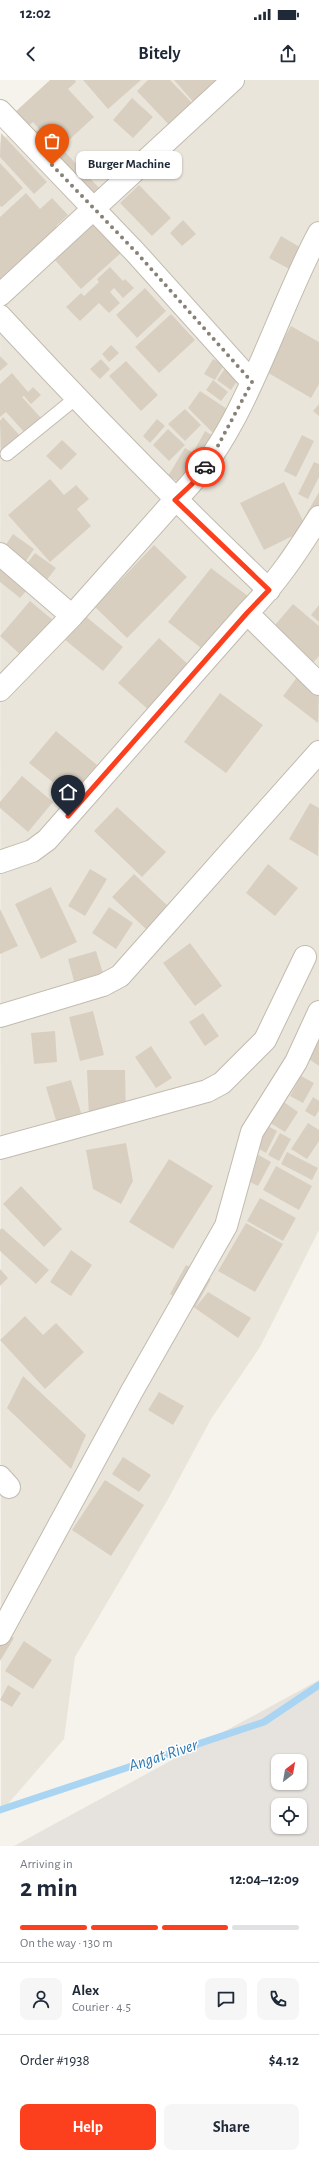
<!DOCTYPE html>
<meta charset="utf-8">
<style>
body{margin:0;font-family:"Alegreya Sans",sans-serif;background:#f6f6f7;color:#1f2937;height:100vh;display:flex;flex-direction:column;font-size:15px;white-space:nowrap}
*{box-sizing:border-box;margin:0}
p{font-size:13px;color:#747a83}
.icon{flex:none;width:22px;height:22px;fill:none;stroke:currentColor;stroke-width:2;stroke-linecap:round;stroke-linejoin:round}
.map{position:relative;height:1766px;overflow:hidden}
.side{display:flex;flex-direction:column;background:#fff;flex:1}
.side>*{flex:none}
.needle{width:26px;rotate:31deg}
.tools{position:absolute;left:271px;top:1674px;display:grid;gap:8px}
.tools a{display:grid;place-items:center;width:36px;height:36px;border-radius:8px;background:#fff;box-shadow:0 1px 3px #0004;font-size:20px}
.pin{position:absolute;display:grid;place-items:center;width:34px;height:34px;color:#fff;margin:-41px -17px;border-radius:50% 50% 50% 0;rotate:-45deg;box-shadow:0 0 4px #0007}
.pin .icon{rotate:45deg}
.courier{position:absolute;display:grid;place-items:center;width:40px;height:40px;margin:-20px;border:3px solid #fc3f1d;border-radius:50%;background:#fff;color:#222;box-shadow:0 1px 5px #0007}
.bubble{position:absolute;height:28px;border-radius:8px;background:#fff;box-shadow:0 1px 3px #0004;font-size:13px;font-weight:700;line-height:28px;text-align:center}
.summary em{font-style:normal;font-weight:700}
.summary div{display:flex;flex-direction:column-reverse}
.summary{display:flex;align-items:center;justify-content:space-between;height:68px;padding:0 20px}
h1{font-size:26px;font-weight:700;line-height:30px}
.bar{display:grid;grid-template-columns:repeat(4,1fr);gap:6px 4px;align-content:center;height:48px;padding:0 20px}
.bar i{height:5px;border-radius:3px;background:#e0e1e3}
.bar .active{background:#fc3f1d}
.bar p{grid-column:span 4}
.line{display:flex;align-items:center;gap:10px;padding:0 20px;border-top:1px solid #e0e1e3}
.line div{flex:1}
.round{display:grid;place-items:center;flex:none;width:42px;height:42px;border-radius:8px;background:#f6f6f7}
.button{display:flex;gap:8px;margin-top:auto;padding:8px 20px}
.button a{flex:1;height:46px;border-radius:8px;background:#fc3f1d;color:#fff;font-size:16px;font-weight:700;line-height:46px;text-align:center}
.button a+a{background:#f6f6f7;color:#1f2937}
.status{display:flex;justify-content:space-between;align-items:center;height:28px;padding:0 20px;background:#fff;direction:ltr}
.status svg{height:11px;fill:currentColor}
header{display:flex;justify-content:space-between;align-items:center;height:52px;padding:0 20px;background:#fff;font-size:18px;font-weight:700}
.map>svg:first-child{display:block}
</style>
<div class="status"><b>12:02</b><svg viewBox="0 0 49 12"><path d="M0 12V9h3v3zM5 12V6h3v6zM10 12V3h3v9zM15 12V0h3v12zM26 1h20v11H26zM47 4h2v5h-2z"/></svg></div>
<header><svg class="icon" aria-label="back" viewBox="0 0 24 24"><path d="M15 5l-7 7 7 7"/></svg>Bitely<svg class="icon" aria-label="share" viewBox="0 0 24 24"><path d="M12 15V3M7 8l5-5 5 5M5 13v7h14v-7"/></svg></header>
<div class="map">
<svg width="319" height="1766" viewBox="0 0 319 1766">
<rect width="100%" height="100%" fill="#f6f3ec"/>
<path fill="#eae5da" d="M69,0h250v1150l-59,117 -49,72 -44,82 -92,156 -11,82 -63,73 -1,-1670z"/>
<path fill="#e6e2dd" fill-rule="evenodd" d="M319,1600v166h-305zM278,1681h22v22h-22zM278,1725h22v22h-22z"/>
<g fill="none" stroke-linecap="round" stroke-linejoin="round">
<path stroke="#a9d4f2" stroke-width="7" d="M0,1730l264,-88 55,-37"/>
</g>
<path fill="#d8cfc1" d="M50,0h25l1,2 -8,7 26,28 -36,33 -25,-28 -7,6 -13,-14z
M83,0h58l-33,29z
M148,0h22l25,26 -23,22 -35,-37z
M174,0h49l-27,25z
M132,18l21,19 -20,21 -20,-18z
M1,53l46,49 -13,12 -34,-37z
M64,71l39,41 -12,11 -39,-42z
M0,83l23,25 -21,19 -2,-1z
M139,105l32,33 -19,18 -32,-33z
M26,113l14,16 12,-11 16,17 -12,11 4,4 -60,56v-69z
M183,140l13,14 -14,12 -12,-13z
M94,142l28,30 -41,37 -27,-30z
M281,156l22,13 -12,21 -22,-12z
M110,187l13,14 2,-2 9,9 -11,10 -9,-10 -4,4 10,11 -11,10 -10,-10 -19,18 -14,-14 15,-14 3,3 15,-14 -2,-3z
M145,208l21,23 -29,27 -21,-23z
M171,234l24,26 -36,33 -24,-26z
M291,246l28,16v42l-8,14 -46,-27z
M111,265l8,8 -10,9 -7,-8z
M0,276l8,8 -8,7z
M101,279l9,10 -10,10 -10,-10z
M213,279l11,6 -9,15 -11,-6z
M126,281l32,34 -17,16 -32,-35z
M226,287l14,10 -9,13 -14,-10z
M12,293l16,19 5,-5 8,8 -10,9 -7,-8 -2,1 19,21 -16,15 -19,-21 -6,5v-33z
M213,300l15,12 -7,9 -15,-11z
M200,311l27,18 -14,24 -25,-25z
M319,324v12l-6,-5z
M185,329l16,16 -16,16 -17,-17z
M3,337l19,21 -21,19 -1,-36z
M157,339l8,7 -15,17 -7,-7z
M168,349l17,16 -16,16 -16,-16z
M205,351l10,6 -10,18 -10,-6z
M302,355l12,6 -18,36 -12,-6z
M62,360l15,14 -16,16 -15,-14z
M185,368l15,9 -16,28 -16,-9z
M314,382l5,2v13l-11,22 -10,-5z
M50,399l14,16 12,-10 13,14 -12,10 14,17 -41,36 -42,-47z
M284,402l23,47 -43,21 -24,-47z
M319,412v15l-6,10 -6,-4z
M13,454l21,15 -12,18 -21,-15z
M154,465l33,32 -60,61 -32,-31z
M35,473l21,15 -10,13 -21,-15z
M0,488l27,22 -7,8 -20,-16z
M211,488l38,29 -43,55 -38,-30z
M30,521l24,20 -31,36 -23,-21z
M293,524l26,22v30l-9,10 -41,-34z
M319,525v17l-8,-7z
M84,535l39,32 -20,24 -39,-32z
M159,558l31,28 -40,45 -32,-28z
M298,596l21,16 -1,31 -35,-27z
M220,613l43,32 -37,48 -42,-31z
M56,651l41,34 -27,31 -41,-33z
M22,696l31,26 -25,30 -28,-24v-6z
M310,723l9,5 -1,48 -29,-17z
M117,727l49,45 -24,25 -48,-46z
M268,784l30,24 -23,28 -29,-23z
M90,789l17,10 -22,37 -17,-10z
M134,794l36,34 -22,23 -36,-34z
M51,807l26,55 -36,17 -26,-55z
M109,827l24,16 -17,26 -24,-16z
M0,829l18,37 -18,8z
M190,863l32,43 -27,20 -32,-43z
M96,871l7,22 -29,8 -6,-22z
M93,931l11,44 -24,6 -11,-44z
M203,933l16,23 -14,10 -16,-24z
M55,951l2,31 -23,2 -3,-31z
M319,958v28l-13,-9z
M151,966l21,32 -16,10 -21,-31z
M87,990h38l1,49h-37z
M301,996l13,7 -11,20 -13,-7z
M71,1000l12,39 -25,8 -12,-40z
M313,1017l6,4v9l-4,7 -10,-6z
M281,1020l17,12 -13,20 -18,-11z
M308,1043l11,7v11l-12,18 -16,-10z
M266,1045l11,6 -11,22 -12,-7z
M280,1053l11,6 -12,22 -11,-6z
M126,1063l7,38 -12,23 -28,-15 -7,-39z
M253,1072l18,10 -13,24 -18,-9z
M287,1072l31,16 -6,12 -31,-16z
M169,1079l44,27 -40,63 -44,-27z
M276,1086l36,20 -13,24 -36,-20z
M21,1106l41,43 -18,18 -41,-43z
M260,1118l36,20 -13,23 -36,-20z
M246,1143l37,21 -28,48 -37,-21z
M2,1148l47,42 -13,14 -36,-33v-21z
M71,1170l21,15 -21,31 -21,-14z
M186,1185l25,14 -16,29 13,-16 43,26 -13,20 -43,-30 -25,-14z
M0,1189l8,9 -8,8z
M25,1236l18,19 13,-12 28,29 -39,37 -45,-49z
M23,1296l63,59 -15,34 -64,-61z
M159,1312l25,14 -11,19 -25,-15z
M123,1377l28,18 -12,17 -27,-18z
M105,1400l39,25 -33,51 -39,-26z
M0,1549l14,9 -14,23z
M24,1561l28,19 -19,29 -28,-18z
M8,1605l13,8 -9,14 -12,-7z"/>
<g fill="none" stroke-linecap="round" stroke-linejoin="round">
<g stroke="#c2bbae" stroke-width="15">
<path id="lane" d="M7,374l69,-56"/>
</g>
<g stroke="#c2bbae" stroke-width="24">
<path id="street" d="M0,31l135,141 117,130
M0,215l233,-215
M0,236c87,94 176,185 269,274
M0,474l72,62
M247,533l72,71
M0,610l72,-74 103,-116c70,-66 98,-182 144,-267
M0,782l32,-11 15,-11 200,-227c29,-29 50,-61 72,-96
M0,936l103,-31 17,-9 199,-224
M0,1068l207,-57 15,-8 43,-43 40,-83
M0,1397l9,10
M0,1554l132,-243 94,-165 26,-94 44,-70 23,-50"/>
</g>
<use href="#lane" stroke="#fff" stroke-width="13"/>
<use href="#street" stroke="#fff" stroke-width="22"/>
</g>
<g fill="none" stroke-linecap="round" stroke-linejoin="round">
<path stroke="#878178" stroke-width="4" stroke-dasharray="0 7.2" d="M52,85l84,87 116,130 -39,73 -8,12"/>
<path stroke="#fc3f1d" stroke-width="5" d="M68,736l179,-203 22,-23 -94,-90 17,-16 13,-17"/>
</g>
<g text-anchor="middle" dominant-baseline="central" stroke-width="3" stroke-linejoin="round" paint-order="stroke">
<g font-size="17" font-style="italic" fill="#2e7ab2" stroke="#fff">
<text transform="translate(163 1675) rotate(-18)">Angat River</text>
</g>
</g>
</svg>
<div class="tools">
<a><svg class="needle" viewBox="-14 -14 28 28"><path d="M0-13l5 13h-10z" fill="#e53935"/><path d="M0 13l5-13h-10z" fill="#747a83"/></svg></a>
<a><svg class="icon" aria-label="locate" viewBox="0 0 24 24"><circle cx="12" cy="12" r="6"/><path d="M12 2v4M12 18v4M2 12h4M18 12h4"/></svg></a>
</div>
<div class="pin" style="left:52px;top:85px;background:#ea580c"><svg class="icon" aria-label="bag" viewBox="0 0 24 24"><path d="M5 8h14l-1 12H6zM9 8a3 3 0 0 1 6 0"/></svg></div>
<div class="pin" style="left:68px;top:736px;background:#1f2937"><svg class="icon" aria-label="home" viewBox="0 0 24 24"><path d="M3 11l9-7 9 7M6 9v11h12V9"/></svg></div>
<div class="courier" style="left:205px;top:387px"><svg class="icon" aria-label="car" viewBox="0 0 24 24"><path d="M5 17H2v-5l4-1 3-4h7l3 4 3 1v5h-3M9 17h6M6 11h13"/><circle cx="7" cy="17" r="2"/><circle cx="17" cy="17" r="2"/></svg></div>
<div class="bubble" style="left:76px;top:71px;width:106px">Burger Machine</div>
</div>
<section class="side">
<div class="summary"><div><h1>2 min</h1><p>Arriving in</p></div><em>12:04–12:09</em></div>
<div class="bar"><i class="active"></i><i class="active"></i><i class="active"></i><i></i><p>On the way · 130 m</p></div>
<div class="line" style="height:72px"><a class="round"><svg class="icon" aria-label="person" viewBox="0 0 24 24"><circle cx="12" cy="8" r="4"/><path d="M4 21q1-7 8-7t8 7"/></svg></a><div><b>Alex</b><p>Courier · 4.5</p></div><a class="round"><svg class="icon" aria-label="chat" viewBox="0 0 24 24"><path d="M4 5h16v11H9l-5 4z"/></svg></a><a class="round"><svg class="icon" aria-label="phone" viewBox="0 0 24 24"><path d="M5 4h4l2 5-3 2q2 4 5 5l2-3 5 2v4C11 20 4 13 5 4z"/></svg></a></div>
<div class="line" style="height:52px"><div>Order #1938</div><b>$4.12</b></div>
<div class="button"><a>Help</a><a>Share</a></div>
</section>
